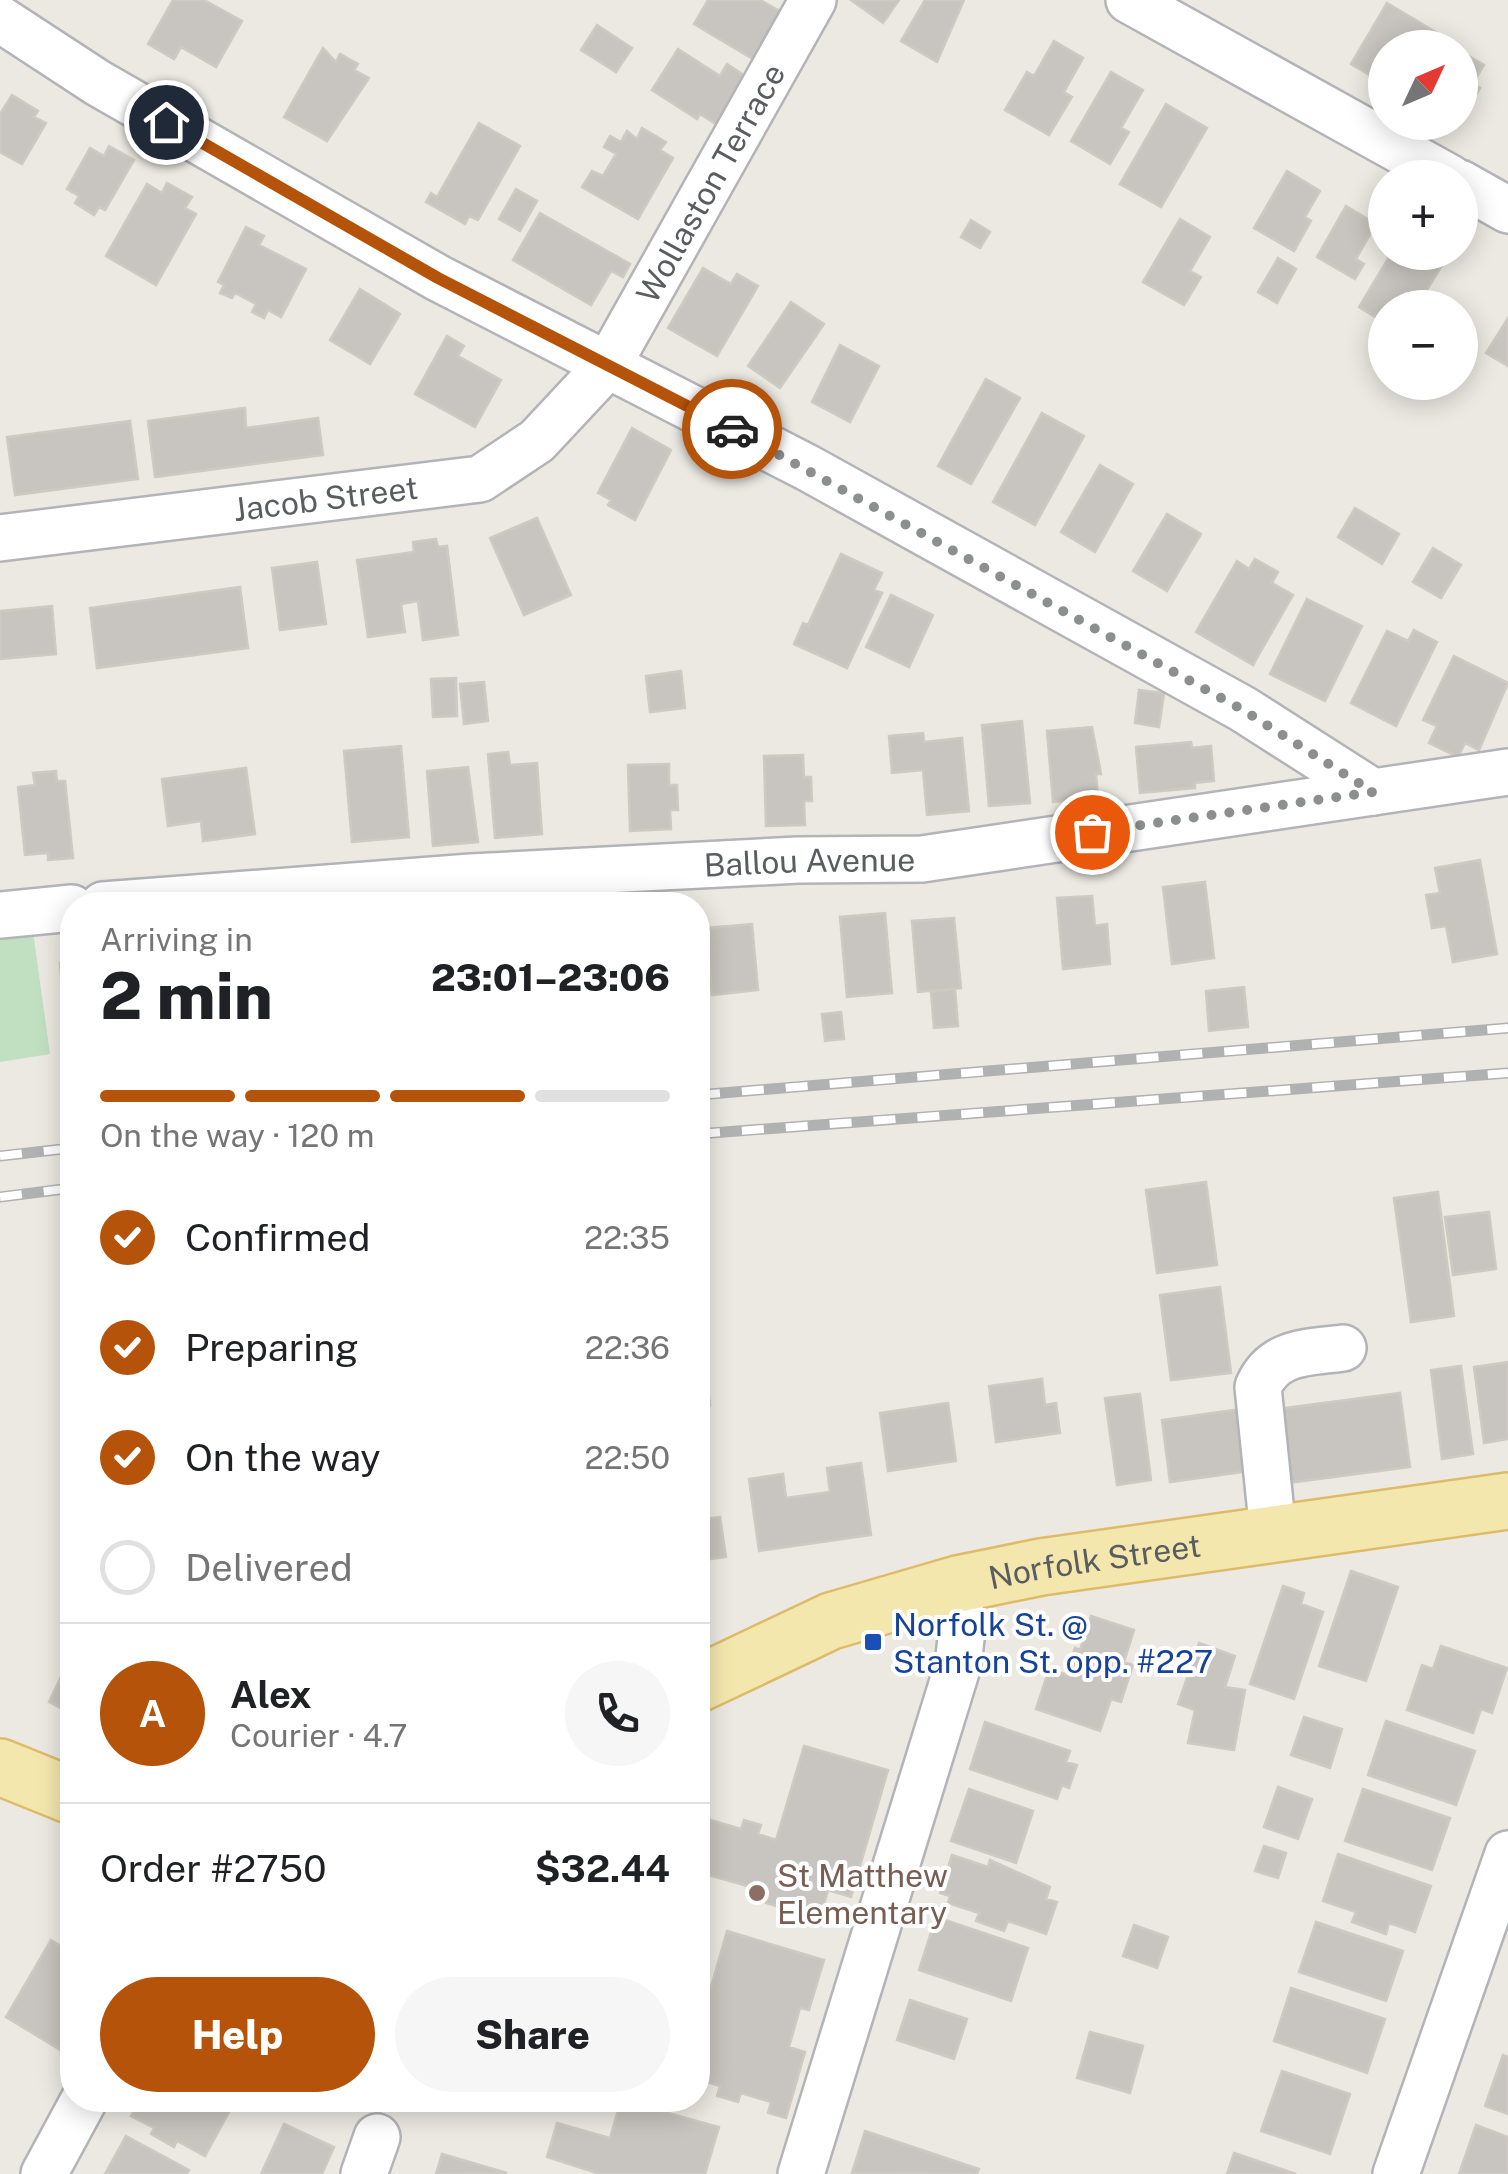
<!DOCTYPE html>
<meta charset="utf-8">
<style>
body{margin:0;font-family:"Public Sans",sans-serif;background:#f6f6f6;color:#202124;height:100vh;display:flex;flex-direction:column;font-size:38px;white-space:nowrap}
*{box-sizing:border-box;margin:0}
p{font-size:32px;color:#757577}
.icon{flex:none;width:55px;height:55px;fill:none;stroke:currentColor;stroke-width:2;stroke-linecap:round;stroke-linejoin:round}
.map{position:relative;flex:1;overflow:hidden}
.sheet{position:absolute;left:60px;top:892px;width:650px;height:1220px;display:flex;flex-direction:column;background:#fff;border-radius:40px;box-shadow:0 5px 25px #0003}
.sheet>*{flex:none}
.needle{width:65px;rotate:46deg}
.controls{position:absolute;left:1368px;top:30px;display:grid;gap:20px}
.controls a{display:grid;place-items:center;width:110px;height:110px;border-radius:50%;background:#fff;box-shadow:0 5px 25px #0003;font-size:50px}
.pin{position:absolute;display:grid;place-items:center;width:85px;height:85px;color:#fff;margin:-42px;border:5px solid #fff;border-radius:50%;box-shadow:0 2px 10px #0007}
.courier{position:absolute;display:grid;place-items:center;width:100px;height:100px;margin:-50px;border:8px solid #b45309;border-radius:50%;background:#fff;color:#222;box-shadow:0 2px 12px #0007}
.head em{font-style:normal;font-weight:800}
.head div{display:flex;flex-direction:column-reverse}
.head{display:flex;align-items:center;justify-content:space-between;height:170px;padding:0 40px}
h1{font-size:65px;font-weight:800;line-height:75px}
.bar{display:grid;grid-template-columns:repeat(4,1fr);gap:15px 10px;align-content:center;height:120px;padding:0 40px}
.bar i{height:12px;border-radius:8px;background:#e0e0e0}
.bar .on{background:#b45309}
.bar p{grid-column:span 4}
.line{display:flex;align-items:center;gap:25px;padding:0 40px;border-top:2px solid #e0e0e0}
.line div{flex:1}
.round{display:grid;place-items:center;flex:none;width:105px;height:105px;border-radius:52px;background:#f6f6f6}
ol{padding:0 40px;list-style:none}
li{display:flex;align-items:center;gap:30px;height:110px}
li p{margin-inline-start:auto}
li .icon{padding:10px;border-radius:50%;background:#b45309;color:#fff;stroke-width:4}
li:last-child{color:#757577}
li i{width:55px;height:55px;border:5px solid #e0e0e0;border-radius:50%}
.primary-button{display:flex;gap:20px;margin-top:auto;padding:20px 40px}
.primary-button a{flex:1;height:115px;border-radius:60px;background:#b45309;color:#fff;font-size:40px;font-weight:800;line-height:115px;text-align:center}
.primary-button a+a{background:#f6f6f6;color:#202124}
.map>svg:first-child{display:block}
</style>
<div class="map">
<svg width="1508" height="2174" viewBox="0 0 1508 2174">
<rect width="100%" height="100%" fill="#ebe9e2"/>
<path fill="#c1dfc1" d="M33,932l17,122 -50,8v-125z"/>
<path fill="#c8c5c0" stroke="#cecac1" stroke-width="2.5" d="M173,0h31l38,21 -26,46 -35,-20 -7,12 -26,-15z
M708,0h52l25,14 -27,48 -64,-38z
M851,0h48l-16,23z
M925,0h39l-27,62 -36,-21z
M1387,3l52,31 -8,14h-46v36l-34,-20z
M597,25l35,23 -16,24 -35,-22z
M1054,41l29,17 -19,34 8,5 -23,38 -44,-25 22,-38 7,4z
M323,48l13,14 4,-8 18,10 -4,6 15,8 -42,63 -43,-24z
M678,49l42,27 7,-12 26,17 -31,47 -22,-14 -3,5 -45,-29z
M1460,51l24,14 -11,18 7,5 -20,34z
M1111,72l32,18 -22,38 8,4 -19,32 -39,-23z
M12,95l26,16 -4,6 12,6 -24,41 -22,-12v-38z
M1166,104l41,24 -46,79 -41,-23z
M479,123l41,23 -42,74 -9,-4 -4,8 -39,-22 5,-9 6,4z
M642,128l24,14 -6,8 13,8 -35,61 -56,-32 10,-16 11,5 13,-22 -12,-7 6,-11 11,6 6,-11 10,8z
M109,146l25,14 -29,50 -6,-3 -5,8 -19,-12 4,-7 -12,-7 23,-41 14,8z
M1287,171l33,20 -15,26 6,4 -17,30 -40,-23z
M167,183l25,14 -7,11 11,6 -40,71 -50,-29 41,-72 15,9z
M516,189l21,12 -17,30 -21,-12z
M1346,206l30,18 -20,35 8,5 -9,15 -38,-22z
M540,213l90,51 -7,13 -12,-6 -20,34 -78,-45z
M1180,219l30,18 -20,34 11,6 -17,28 -41,-23z
M971,220l19,12 -10,16 -19,-11z
M246,227l18,9 -5,9 47,24 -25,48 -13,-7 -4,8 -12,-6 4,-8 -21,-11 -3,5 -12,-5 4,-8 -6,-3z
M1392,252h58l-34,56h-31v15l-26,-16z
M1278,258l18,11 -19,34 -19,-11z
M703,268l28,16 6,-10 21,12 -41,70 -49,-28z
M360,289l40,25 -30,50 -40,-24z
M791,302l33,22 -44,64 -32,-22z
M1508,318v48l-22,-13z
M447,336l17,10 -6,10 43,24 -26,47 -60,-33z
M840,345l39,21 -29,56 -38,-20z
M986,379l34,19 -49,86 -33,-18z
M245,408l1,20 72,-10 5,37 -168,22 -7,-56z
M1042,413l42,23 -49,89 -42,-23z
M130,421l8,58 -123,16 -8,-58z
M632,428l39,22 -36,70 -27,-15 3,-5 -13,-7z
M1100,465l33,19 -38,68 -34,-20z
M1355,508l44,26 -17,30 -44,-27z
M1167,514l34,20 -34,57 -34,-20z
M537,518l34,77 -47,20 -34,-77z
M436,539l2,8 9,-1 11,89 -35,5 -5,-39 -17,3 4,28 -37,5 -11,-77 57,-8 -1,-10z
M1433,548l28,17 -20,33 -28,-16z
M841,554l41,19 -8,17 8,3 -35,75 -53,-24 9,-21 5,2z
M1255,559l23,13 -6,11 21,12 -40,70 -57,-33 41,-71 12,8z
M317,562l9,62 -46,6 -8,-62z
M240,587l8,61 -151,20 -7,-60z
M891,595l42,20 -24,52 -43,-20z
M1307,599l55,27 -37,75 -55,-27z
M52,606l4,48 -56,5v-48z
M1414,630l23,12 -41,84 -45,-23 36,-72 21,10z
M1454,656l54,27 -29,67 -14,-7 -7,14 -29,-14 8,-17 -14,-6z
M681,671l4,37 -35,4 -4,-36z
M456,678l1,38 -24,1 -2,-38z
M484,682l4,39 -24,3 -4,-40z
M1139,690l25,3 -5,34 -24,-4z
M1022,721l8,82 -41,3 -7,-81z
M1092,727l9,47h-5l2,24 -45,4 -6,-71z
M923,733l1,9 38,-4 7,73 -42,4 -4,-45 -31,3 -3,-37z
M1191,742l1,6 19,-2 3,35 -19,2v5l-55,5 -4,-46z
M401,746l8,91 -57,5 -8,-91z
M508,752l2,13 27,-2 5,71 -47,4 -7,-84z
M803,755l1,22h7l1,24h-8l1,24 -39,1 -2,-70z
M669,764v21h8l1,25h-8l1,19 -41,2 -2,-66z
M468,767l10,75 -45,4 -6,-75z
M246,768l9,66 -52,7 -2,-20 -33,5 -6,-47z
M56,771l1,10h8l8,77 -25,2v-7l-23,2 -7,-68 17,-2 -2,-12z
M1480,860l17,94 -44,8 -7,-36 -14,2 -6,-33 14,-2 -5,-25z
M1205,882l9,76 -42,6 -9,-77z
M1092,896l3,30 12,-2 3,40 -47,5 -6,-71z
M885,913l7,80 -45,4 -7,-80z
M954,918l7,70 -43,4 -6,-71z
M752,924l6,66 -46,5 -6,-67z
M72,962v60h-7l-5,-59z
M1244,987l4,40 -39,4 -3,-40z
M955,989l3,37 -24,2 -3,-36z
M841,1012l3,27 -19,2 -3,-27z
M1206,1182l11,83 -60,8 -11,-83z
M1438,1192l16,124 -43,6 -17,-124z
M1489,1212l7,57 -43,6 -8,-58z
M1220,1287l11,86 -60,7 -11,-85z
M705,1362l5,43 -12,2v-44z
M1508,1362v77l-24,4 -10,-76z
M1461,1366l12,88 -31,5 -11,-89z
M1042,1379l3,26 11,-2 4,30 -64,9 -7,-56z
M1400,1393l10,74 -130,17 -10,-74z
M1140,1394l11,86 -34,5 -12,-87z
M948,1403l8,58 -68,10 -8,-58z
M1242,1409l8,62 -80,11 -8,-62z
M861,1463l10,72 -112,16 -10,-72 34,-5 3,24 44,-6 -3,-24z
M720,1517l6,40 -23,3 3,22 -8,1v-63z
M1351,1571l47,16 -32,94 -47,-15z
M1283,1586l21,7 -3,11 22,8 -29,87 -44,-15z
M1091,1616l43,14 -10,32 9,3 -12,37 -10,-3 -11,32 -64,-22 13,-40 22,7 3,-8 -5,-2 6,-18 5,2z
M1199,1643l36,13 -10,31 20,3 -11,60 -46,-7 7,-33 -17,-6z
M1441,1646l66,22 -15,45 -11,-4 -8,24 -66,-23 15,-45 11,4z
M69,1660l3,1v53l-23,-12z
M1304,1717l38,12 -12,39 -39,-13z
M1386,1721l89,30 -19,54 -88,-30z
M985,1722l85,29 -4,11 11,3 -8,23 -7,-3 -5,14 -87,-30z
M804,1746l84,24 -37,127 -23,-7 -8,29 -54,-16 3,-11 -71,-20v-33l6,-21 37,11 3,-9 17,5 -3,9 18,6z
M1278,1787l34,12 -14,40 -34,-12z
M969,1789l64,22 -17,52 -65,-22z
M1363,1789l87,29 -18,52 -87,-29z
M1264,1846l22,7 -8,25 -23,-7z
M1338,1854l93,32 -16,46 -26,-9 -3,11 -34,-12 4,-10 -33,-11z
M952,1855l36,12 2,-7 60,27 -4,12 11,3 -11,32 -38,-13 -4,10 -28,-10 3,-8 -31,-10 2,-7 -10,-3z
M936,1917l92,31 -17,53 -92,-31z
M1316,1922l87,29 -17,50 -87,-29z
M1134,1925l34,12 -11,31 -34,-12z
M727,1931l97,29 -15,50 -9,-2 -11,39 16,5 -19,66 -18,-5 3,-11 -30,-9 -3,9 -21,-6 3,-10 -22,-7v-46z
M51,1940l21,13v80l-10,18 -56,-34z
M1291,1988l94,31 -18,54 -93,-32z
M910,2000l57,19 -13,40 -57,-19z
M1090,2032l53,14 -13,47 -53,-15z
M1503,2055l5,2v57l-23,-8z
M1282,2071l68,23 -20,60 -69,-23z
M140,2100h67l22,12 -24,44 -28,-15 -3,6 -23,-13 3,-6 -23,-12z
M621,2100l98,27 -14,47h-105l-53,-17 10,-34 53,15z
M284,2124l50,23 -12,27h-61z
M1476,2125l32,12v37h-49z
M865,2131l114,38 -2,5 -125,-1z
M126,2136l63,34 -2,4h-82z
M1234,2153l62,21h-69z
M442,2154l65,19 -71,1z"/>
<g fill="none" stroke-linecap="round" stroke-linejoin="round">
<g stroke="#b2b4b7" stroke-width="50">
<g id="minor">
<path d="M1129,0l321,178"/>
<path d="M0,19l98,64 340,195 370,190 435,241 130,83"/>
<path d="M1460,183l48,27"/>
<path id="s1" d="M0,538l480,-59 57,-38 71,-76 205,-365"/>
<path id="s2" d="M103,905l368,-28 327,-17 124,-1 586,-87"/>
<path d="M0,915l72,-7"/>
<path d="M1273,1532l-15,-145c16,-37 50,-34 85,-39"/>
<path d="M44,2174l40,-74"/>
<path d="M364,2174l13,-37"/>
<path d="M801,2174l157,-509 4,-35 -4,-46"/>
<path d="M1396,2174l112,-320"/>
</g>
</g>
<g stroke="#debb68" stroke-width="60">
<g id="major">
<path id="s3" d="M698,1684l133,-63 127,-37 83,-17 467,-66"/>
<path d="M0,1767l72,29"/>
</g>
</g>
<use href="#minor" stroke="#fff" stroke-width="45"/>
<use href="#major" stroke="#f4e7ae" stroke-width="55"/>
<g stroke="#b0b1b1" stroke-width="11">
<path id="rail" d="M698,1095l810,-67
M698,1134l810,-61
M0,1156l72,-8
M0,1197l72,-9"/>
</g>
<use href="#rail" stroke="#fff" stroke-width="8" stroke-dasharray="22" stroke-linecap="butt"/>
</g>
<g fill="none" stroke-linecap="round" stroke-linejoin="round">
<path stroke="#8d8e8e" stroke-width="10" stroke-dasharray="0 18" d="M732,429l511,281 130,82 -281,40"/>
<path stroke="#b45309" stroke-width="12" d="M166,122l272,156 294,151"/>
</g>
<rect fill="#1a4fb4" stroke="#fff" stroke-width="4" x="863" y="1632" width="20" height="20" rx="5"/>
<circle fill="#8d6e63" stroke="#fff" stroke-width="4" cx="757" cy="1893" r="10"/>
<g text-anchor="middle" dominant-baseline="central" stroke-width="8" stroke-linejoin="round" paint-order="stroke">
<g font-size="32" fill="#5a5d60" stroke="#fff">
<text stroke="none"><textPath href="#s1" startOffset="865">Wollaston Terrace</textPath></text>
<text stroke="none"><textPath href="#s1" startOffset="328">Jacob Street</textPath></text>
<text stroke="none"><textPath href="#s2" startOffset="708">Ballou Avenue</textPath></text>
<text stroke="none"><textPath href="#s3" startOffset="418">Norfolk Street</textPath></text>
</g>
<g font-size="32" fill="#164399" stroke="#fff" text-anchor="start">
<text x="893" y="1624">Norfolk St. @<tspan x="893" dy="37">Stanton St. opp. #227</tspan></text>
</g>
<g font-size="32" fill="#785e54" stroke="#fff" text-anchor="start">
<text x="777" y="1875">St Matthew<tspan x="777" dy="37">Elementary</tspan></text>
</g>
</g>
</svg>
<div class="controls">
<a><svg class="needle" viewBox="-14 -14 28 28"><path d="M0-13l5 13h-10z" fill="#e53935"/><path d="M0 13l5-13h-10z" fill="#757577"/></svg></a>
<a>+</a>
<a>−</a>
</div>
<div class="pin" style="left:1092px;top:832px;background:#ea580c"><svg class="icon" aria-label="bag" viewBox="0 0 24 24"><path d="M5 8h14l-1 12H6zM9 8a3 3 0 0 1 6 0"/></svg></div>
<div class="pin" style="left:166px;top:122px;background:#1f2937"><svg class="icon" aria-label="home" viewBox="0 0 24 24"><path d="M3 11l9-7 9 7M6 9v11h12V9"/></svg></div>
<div class="courier" style="left:732px;top:429px"><svg class="icon" aria-label="car" viewBox="0 0 24 24"><path d="M5 17H2v-5l4-1 3-4h7l3 4 3 1v5h-3M9 17h6M6 11h13"/><circle cx="7" cy="17" r="2"/><circle cx="17" cy="17" r="2"/></svg></div>
<section class="sheet">
<div class="head"><div><h1>2 min</h1><p>Arriving in</p></div><em>23:01–23:06</em></div>
<div class="bar"><i class="on"></i><i class="on"></i><i class="on"></i><i></i><p>On the way · 120 m</p></div>
<ol>
<li><svg class="icon" aria-label="check" viewBox="0 0 24 24"><path d="M5 12l5 5 9-10"/></svg>Confirmed<p>22:35</p></li>
<li><svg class="icon" aria-label="check" viewBox="0 0 24 24"><path d="M5 12l5 5 9-10"/></svg>Preparing<p>22:36</p></li>
<li><svg class="icon" aria-label="check" viewBox="0 0 24 24"><path d="M5 12l5 5 9-10"/></svg>On the way<p>22:50</p></li>
<li><i></i>Delivered</li>
</ol>
<div class="line" style="height:180px"><b class="round" style="background:#b45309;color:#fff">A</b><div><b>Alex</b><p>Courier · 4.7</p></div><a class="round"><svg class="icon" aria-label="phone" viewBox="0 0 24 24"><path d="M5 4h4l2 5-3 2q2 4 5 5l2-3 5 2v4C11 20 4 13 5 4z"/></svg></a></div>
<div class="line" style="height:130px"><div>Order #2750</div><b>$32.44</b></div>
<div class="primary-button"><a>Help</a><a>Share</a></div>
</section>
</div>
